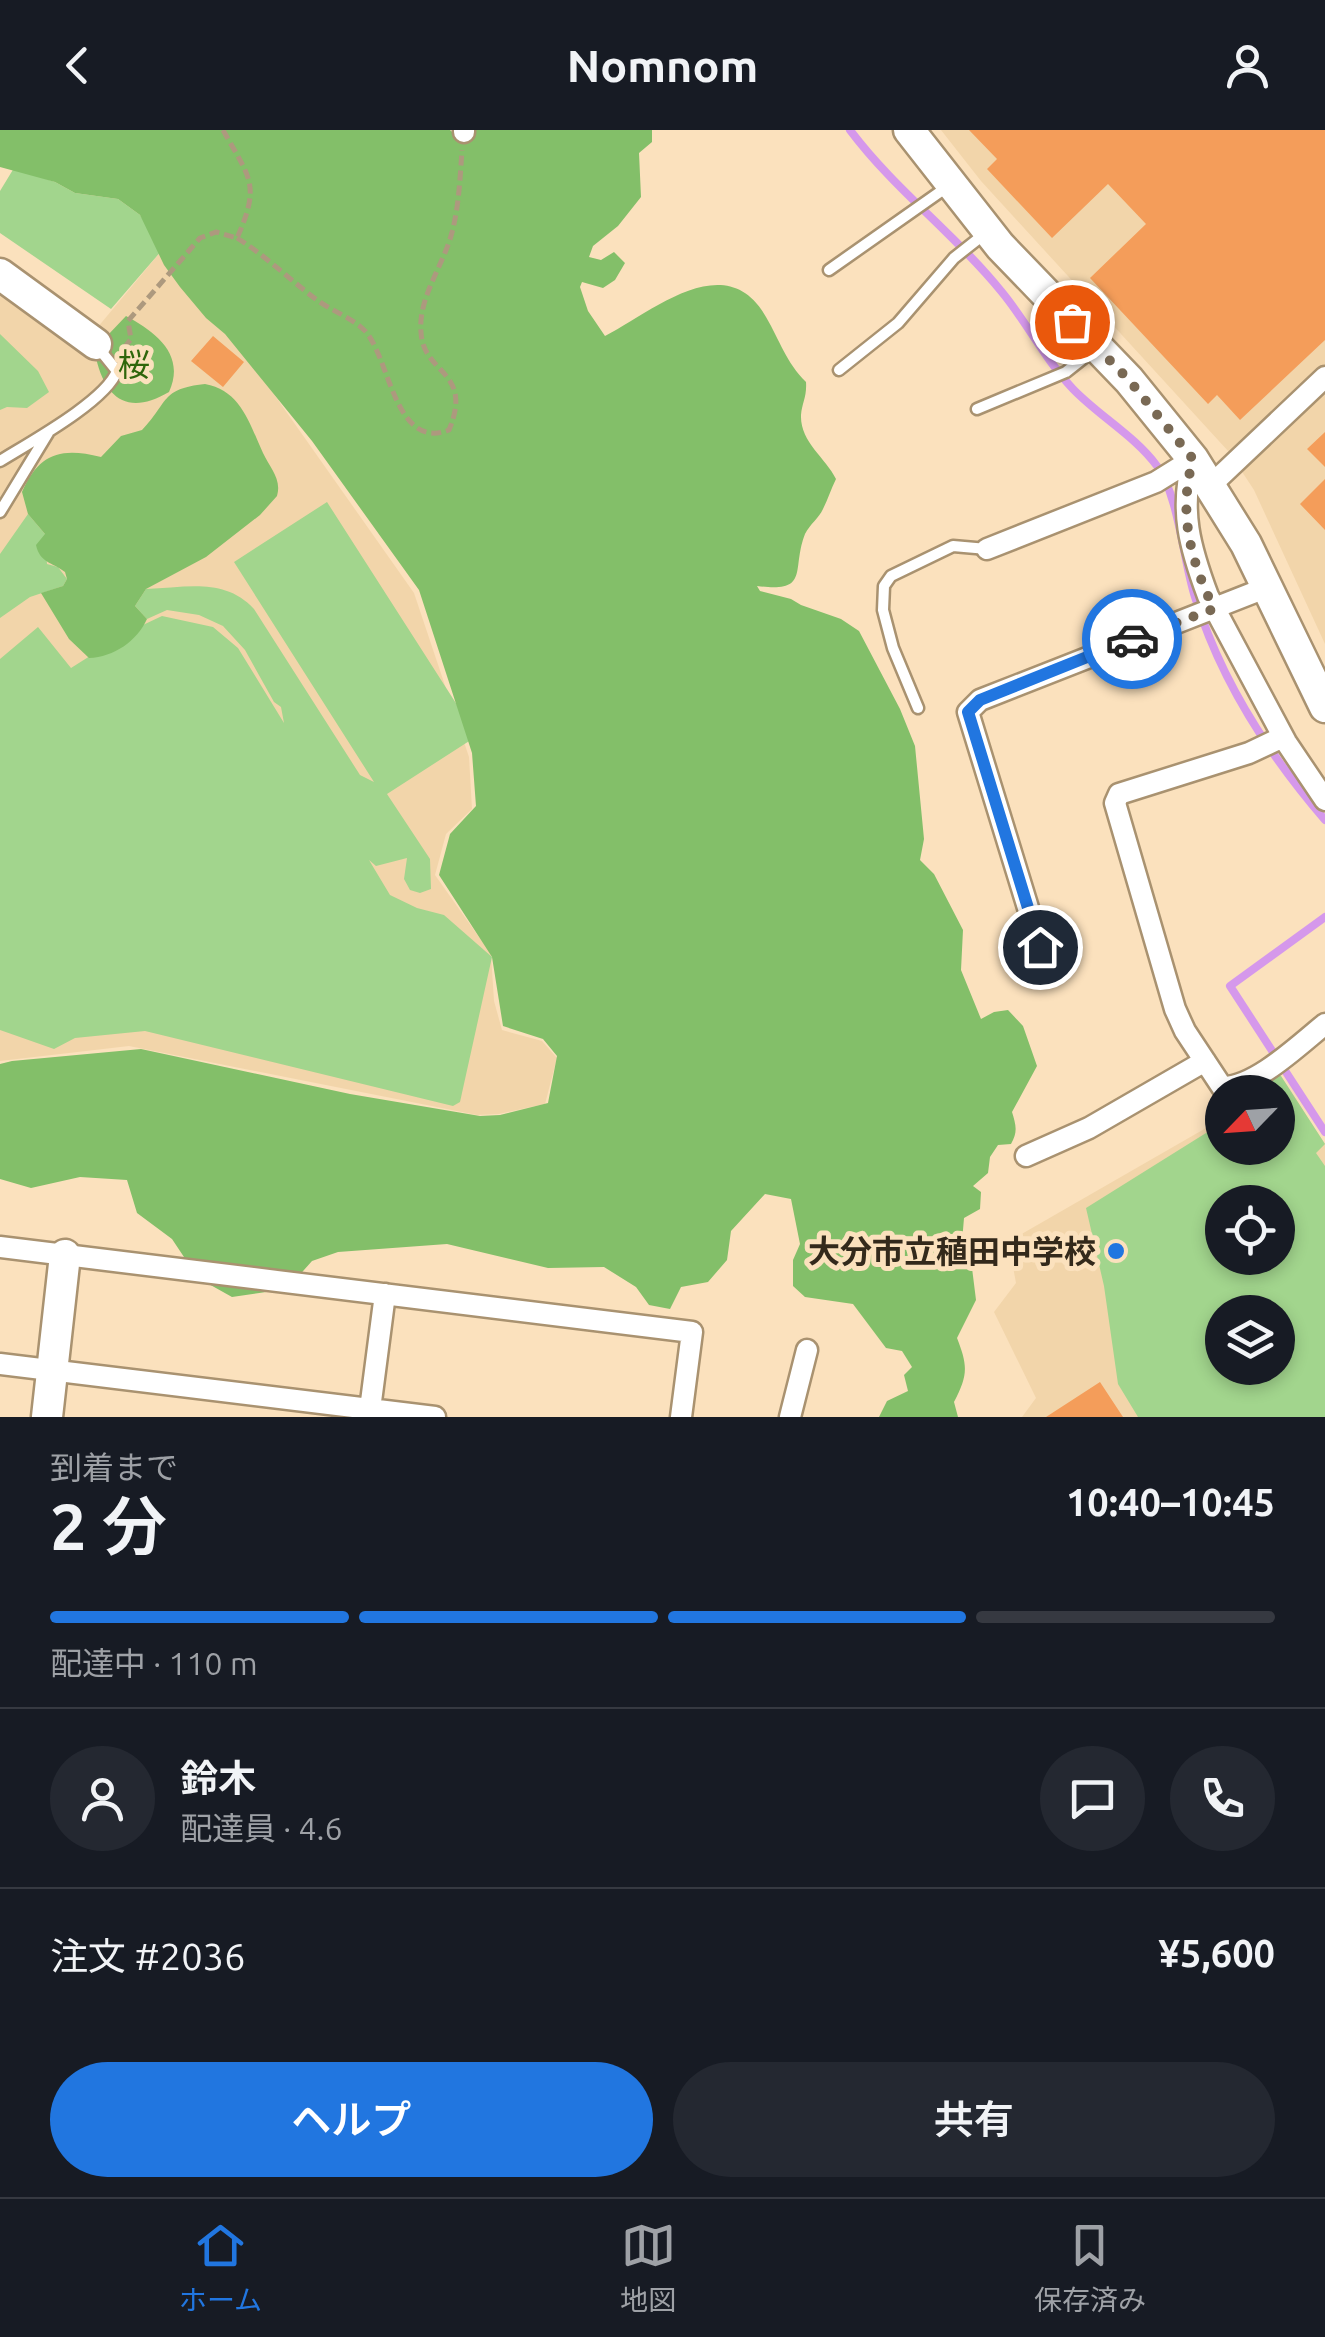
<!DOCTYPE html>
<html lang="ja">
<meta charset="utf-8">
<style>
body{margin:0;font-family:Ubuntu,"Noto Sans JP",sans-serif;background:#242831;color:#f1f3f6;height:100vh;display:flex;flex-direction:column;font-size:38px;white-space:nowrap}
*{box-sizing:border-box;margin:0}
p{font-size:32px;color:#9ea1a6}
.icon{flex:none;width:55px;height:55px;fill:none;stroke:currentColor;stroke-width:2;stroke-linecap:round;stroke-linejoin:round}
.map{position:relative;height:1287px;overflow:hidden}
.drawer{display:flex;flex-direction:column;background:#171b24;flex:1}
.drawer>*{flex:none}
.needle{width:65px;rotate:245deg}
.tools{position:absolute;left:1205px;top:945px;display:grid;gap:20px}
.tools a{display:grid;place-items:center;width:90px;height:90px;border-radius:50%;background:#171b24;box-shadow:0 5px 15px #0003;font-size:50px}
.pin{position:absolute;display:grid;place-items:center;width:85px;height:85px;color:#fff;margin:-42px;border:5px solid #fff;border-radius:50%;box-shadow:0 2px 10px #0007}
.courier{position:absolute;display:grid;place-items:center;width:100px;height:100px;margin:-50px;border:8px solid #2176e0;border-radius:50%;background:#fff;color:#222;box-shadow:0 2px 12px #0007}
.head em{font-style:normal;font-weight:600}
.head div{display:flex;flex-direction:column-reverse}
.head{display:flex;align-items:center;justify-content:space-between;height:170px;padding:0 50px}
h1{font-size:65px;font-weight:600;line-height:75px}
.bar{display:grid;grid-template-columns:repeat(4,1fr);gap:15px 10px;align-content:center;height:120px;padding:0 50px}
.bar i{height:12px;border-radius:8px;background:#363941}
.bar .current{background:#2176e0}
.bar p{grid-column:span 4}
.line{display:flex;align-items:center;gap:25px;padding:0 50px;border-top:2px solid #363941}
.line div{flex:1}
.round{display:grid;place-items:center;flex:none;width:105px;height:105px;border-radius:52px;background:#242831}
.primary-button{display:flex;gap:20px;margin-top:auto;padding:20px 50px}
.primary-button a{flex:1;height:115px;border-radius:60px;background:#2176e0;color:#fff;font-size:40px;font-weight:600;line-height:115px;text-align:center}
.primary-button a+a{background:#242831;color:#f1f3f6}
header{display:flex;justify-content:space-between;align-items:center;height:130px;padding:0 50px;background:#171b24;font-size:45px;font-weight:600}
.tab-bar{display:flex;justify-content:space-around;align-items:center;height:140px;border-top:2px solid #363941;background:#171b24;font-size:28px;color:#9ea1a6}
.tab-bar a{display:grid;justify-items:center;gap:5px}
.tab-bar .current{color:#2176e0}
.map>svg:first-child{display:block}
</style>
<header><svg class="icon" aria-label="back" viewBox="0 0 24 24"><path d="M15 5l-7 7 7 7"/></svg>Nomnom<svg class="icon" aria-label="person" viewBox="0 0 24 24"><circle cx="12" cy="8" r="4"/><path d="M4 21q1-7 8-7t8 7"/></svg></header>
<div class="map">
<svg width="1325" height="1287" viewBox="0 0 1325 1287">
<rect width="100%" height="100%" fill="#fbe1bd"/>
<path fill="#f2d5aa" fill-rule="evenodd" d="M941,0h384v514l-71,-154 -25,-38 -248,-271z
M163,119l60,73 191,271 55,164 3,52 -26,25 -11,41 56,79 3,47 8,29 40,11 15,17 -12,46 -46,10 -22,1 -348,-69 -129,15v-769l82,54z
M1276,945l5,1 44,68v273h-303l14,-19 -42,-86 22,-29 -7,-38 4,-6 193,-111 16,-16v36h56v-56h-29zM1222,1072h56v56h-56zM1222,1182h56v56h-56z"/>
<path fill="#a2d58d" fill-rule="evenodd" d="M14,38l41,14 20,11 43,6 22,16 23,34 -52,60 -111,-76v-42z
M0,204l38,37 11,21 -22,16 -20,-1 -7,3z
M327,372l150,234 -90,58 43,65 1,30 -11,4 -10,-3 -6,-11 3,-21 -31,8 -7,-6 21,35 27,13 27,7 48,42 -32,145 -7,4 -308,-75 -70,7 -21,11 -54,-19v-371l38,-32 33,41 57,-36 34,-16 51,11 25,21 46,75 -3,-16 -7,-5 -29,-52 -22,-24 -24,-11 -32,-5 -20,9 -12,-13 11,-17c40,-1 78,-12 108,20l106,166 14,7 -140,-220z
M28,384l17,20 2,30 11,3 9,12 -4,7 -33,11 -30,21v-64z
M1276,945l5,1 44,68 -9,9 9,13v251h-187l-20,-33 -14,-98 -18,-78 136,-85v25h56v-56h-18zM1222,1072h56v56h-56zM1222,1182h56v56h-56z"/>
<path fill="#83bf69" d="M0,0h450l13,12 10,-6 1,-6h178v12l-13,11 2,44 -23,29 -25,20 -4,11 12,3 13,-8 11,11 -10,17 -12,8 -21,-6 -2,5 8,24 17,25c47,-24 121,-90 161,-19 14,24 20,45 40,65 1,15 -4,21 -5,33 -1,27 24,42 35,64 -5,10 -8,20 -13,30 -4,9 -13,15 -18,25 -14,36 6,59 -48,52l3,5 31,8 10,6 40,14 18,12 41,78 15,37 9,93 -4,21 14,14 29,56 -2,40 20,49 13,-7 14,-2 15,16 14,40 -25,46c4,13 6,20 -1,32l-13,1 -8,12 -2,16 -15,13 8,6 -1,17 -16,9 -2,24 -9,13 5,10 14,3 4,32 -19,38c11,28 11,37 -3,64l4,15h-79l8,-16 21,-10 -4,-16 8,-8 -10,-16 -16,-3 -33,-44 -48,-7 -12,-11v-26l7,-16 -9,-45 -26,-5 -34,37 -4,29 -19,22 -27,5 -11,22 -21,-4 -13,-18 -32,-20 -56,1 -101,-24 -109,8 -26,9 -25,28 -55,8 -34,-19 -26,-39 -35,-26 -10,-33 -47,-3 -49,11 -31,-9v-115l12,-3 129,-12 209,45 130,22 20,-1 48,-12 9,-47 -14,-17 -40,-13 -11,-69 -53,-82 11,-41 26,-28 -4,-53 -53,-163 -107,-149 -87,-107 -19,-16 -26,-31 -16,-22 -24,-50 -22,-16 -43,-6 -20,-11 -55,-15z
M126,186c30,16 60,39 43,76 -39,23 -63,9 -73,-34l11,-22z
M205,254c36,6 45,41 58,69 7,15 19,26 14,43l-17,19 -54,42 -60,32 -11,17 12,13c-10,22 -33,38 -58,39l-20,-19 -28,-46 22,-7 4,-7 -2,-7c-13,-10 -25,-9 -29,-27l9,-11 -17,-20 -6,-22c17,-39 39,-45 79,-35l20,-21 21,-6c27,-28 18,-41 63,-46z"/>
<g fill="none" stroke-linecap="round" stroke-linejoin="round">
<path stroke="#d598eb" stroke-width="8" d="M850,0c45,60 105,104 151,161 26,31 44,69 72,98 26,27 62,47 84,77 22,30 26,94 38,131 25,82 75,159 130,223
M1325,787l-95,69 95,146"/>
</g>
<path fill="#f49d5a" d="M969,0h356v210l-85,80 -23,-25 -9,9 -118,-126 56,-54 -38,-40 -56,54 -65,-69 10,-10z
M213,206l31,26 -21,25 -32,-26z
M1325,302v35l-18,-18z
M1325,349v51l-25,-26z
M1100,1252l23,35h-77z"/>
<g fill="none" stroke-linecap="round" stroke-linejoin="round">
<g stroke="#a99270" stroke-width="15">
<path id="lane" d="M829,140l118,-83
M839,240l59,-47 56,-65 33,-26
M977,279l89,-37 29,-23
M0,331c29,-18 106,-60 117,-90l-21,-26
M0,382l48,-79
M918,578l-25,-60 -10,-38 1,-24 7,-10 62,-30 34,3"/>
</g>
<g stroke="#a99270" stroke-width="25">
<path id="street" d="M464,2v-2
M1193,329c-14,51 -3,89 15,137l78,146 39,58
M1211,355l114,-108
M987,419l169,-67 37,-23
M1283,607l-34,16 -130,41 -4,9 60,206 10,22 37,56c33,1 78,-43 103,-63
M1040,817l-72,-235 12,-12 288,-113
M1026,1026l63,-28 116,-67
M0,1117l692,85 -11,85
M0,1234l435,53
M369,1287l16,-123
M790,1287l17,-67"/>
</g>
<g stroke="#a99270" stroke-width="35">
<path id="secondary" d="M909,0l91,116 129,134 64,79 53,85 79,163
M0,144l96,70
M47,1287l18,-162"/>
</g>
<path stroke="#ad997e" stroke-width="5" stroke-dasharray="10 5" stroke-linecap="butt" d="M237,108c29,18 53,42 80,62 15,11 33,17 46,29 27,24 30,123 86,101 25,-60 -26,-55 -28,-98 -3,-33 21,-65 30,-96 8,-28 9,-58 11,-86
M124,218l7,-9 -3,-18 72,-83 16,-6 21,6c24,-54 13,-59 -14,-108"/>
<use href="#lane" stroke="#fff" stroke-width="10"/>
<use href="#street" stroke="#fff" stroke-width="20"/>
<use href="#secondary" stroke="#fff" stroke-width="30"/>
</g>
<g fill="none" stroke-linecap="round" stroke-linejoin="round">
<path stroke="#796954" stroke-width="10" stroke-dasharray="0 18" d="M1072,192l57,58 64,79c-15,54 -3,100 21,150l-82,30"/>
<path stroke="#2176e0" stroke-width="12" d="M1040,817l-72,-235 12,-12 152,-61"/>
</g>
<circle fill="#2176e0" stroke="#fbe1bd" stroke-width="4" cx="1116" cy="1121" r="10"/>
<g text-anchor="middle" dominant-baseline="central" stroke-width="10" stroke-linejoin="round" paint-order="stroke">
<g font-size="32" fill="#2f660b" stroke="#fbe1bd">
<text x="134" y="234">桜</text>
</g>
<g font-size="32" font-weight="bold" fill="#33291b" stroke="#fbe1bd" text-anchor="end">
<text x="1096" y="1121">大分市立稙田中学校</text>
</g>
</g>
</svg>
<div class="tools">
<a><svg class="needle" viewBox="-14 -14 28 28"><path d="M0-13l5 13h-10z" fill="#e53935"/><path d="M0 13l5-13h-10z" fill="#9ea1a6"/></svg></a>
<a><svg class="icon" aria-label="locate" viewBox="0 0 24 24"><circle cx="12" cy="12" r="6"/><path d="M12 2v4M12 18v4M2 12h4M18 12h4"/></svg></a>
<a><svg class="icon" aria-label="layers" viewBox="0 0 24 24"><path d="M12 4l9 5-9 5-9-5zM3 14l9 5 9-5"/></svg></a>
</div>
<div class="pin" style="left:1072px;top:192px;background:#ea580c"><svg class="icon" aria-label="bag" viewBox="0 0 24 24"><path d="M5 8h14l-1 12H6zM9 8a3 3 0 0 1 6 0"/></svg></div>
<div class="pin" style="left:1040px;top:817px;background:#1f2937"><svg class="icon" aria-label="home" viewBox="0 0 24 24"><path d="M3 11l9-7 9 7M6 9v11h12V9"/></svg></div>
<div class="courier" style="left:1132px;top:509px"><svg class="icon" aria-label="car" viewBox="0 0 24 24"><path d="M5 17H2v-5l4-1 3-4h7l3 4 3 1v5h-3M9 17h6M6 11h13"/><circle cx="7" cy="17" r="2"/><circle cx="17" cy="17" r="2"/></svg></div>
</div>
<section class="drawer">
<div class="head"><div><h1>2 分</h1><p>到着まで</p></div><em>10:40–10:45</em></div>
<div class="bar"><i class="current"></i><i class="current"></i><i class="current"></i><i></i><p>配達中 · 110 m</p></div>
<div class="line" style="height:180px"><a class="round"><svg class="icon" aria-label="person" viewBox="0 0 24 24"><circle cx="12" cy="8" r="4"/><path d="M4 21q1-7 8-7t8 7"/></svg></a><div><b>鈴木</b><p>配達員 · 4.6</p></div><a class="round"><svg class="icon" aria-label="chat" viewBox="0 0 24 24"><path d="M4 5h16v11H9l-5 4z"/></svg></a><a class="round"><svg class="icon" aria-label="phone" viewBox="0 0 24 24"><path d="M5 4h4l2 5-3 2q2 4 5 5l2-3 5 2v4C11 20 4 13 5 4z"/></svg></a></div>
<div class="line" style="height:130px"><div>注文 #2036</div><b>¥5,600</b></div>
<div class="primary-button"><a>ヘルプ</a><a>共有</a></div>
</section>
<nav class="tab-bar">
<a class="current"><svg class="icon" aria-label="home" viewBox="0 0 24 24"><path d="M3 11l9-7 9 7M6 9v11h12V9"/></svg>ホーム</a>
<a><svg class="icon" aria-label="map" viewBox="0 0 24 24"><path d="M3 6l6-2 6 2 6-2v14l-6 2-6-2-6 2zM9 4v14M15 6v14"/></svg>地図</a>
<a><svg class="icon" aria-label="saved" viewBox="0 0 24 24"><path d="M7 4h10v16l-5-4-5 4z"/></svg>保存済み</a>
</nav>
